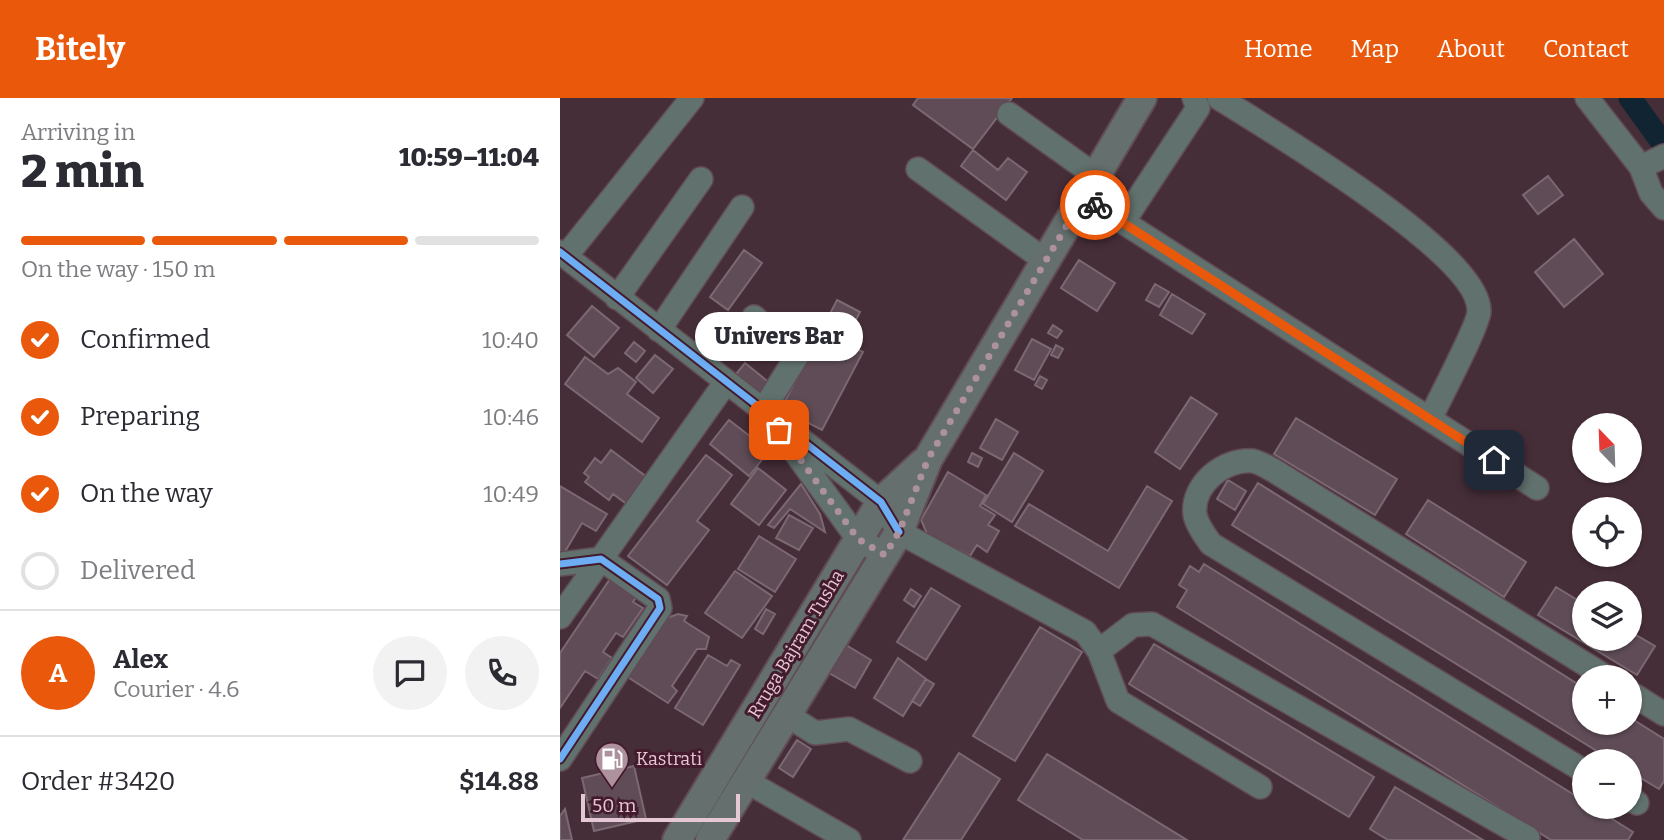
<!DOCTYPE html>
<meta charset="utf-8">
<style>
body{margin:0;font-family:Bitter,serif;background:#f2f2f3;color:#2b2b33;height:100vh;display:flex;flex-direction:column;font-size:26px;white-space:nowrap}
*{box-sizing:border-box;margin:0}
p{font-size:23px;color:#7c7c81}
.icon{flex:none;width:38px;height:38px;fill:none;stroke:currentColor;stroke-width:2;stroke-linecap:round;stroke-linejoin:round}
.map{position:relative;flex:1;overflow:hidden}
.details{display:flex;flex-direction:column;background:#fff;width:560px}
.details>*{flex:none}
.needle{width:46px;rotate:337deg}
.fabs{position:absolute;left:1012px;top:315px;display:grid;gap:14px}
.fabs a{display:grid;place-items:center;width:70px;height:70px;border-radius:50%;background:#fff;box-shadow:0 2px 5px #0004;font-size:35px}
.scale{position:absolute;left:21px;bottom:18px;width:159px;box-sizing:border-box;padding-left:7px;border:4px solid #e5c8d3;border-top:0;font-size:19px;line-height:24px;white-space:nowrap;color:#e5c8d3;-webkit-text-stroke:5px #441a2d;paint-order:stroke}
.pin{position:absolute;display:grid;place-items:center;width:60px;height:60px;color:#fff;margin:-30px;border-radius:14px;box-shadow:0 4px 10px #0006}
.courier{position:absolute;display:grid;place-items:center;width:70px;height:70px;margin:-35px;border:5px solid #ea580c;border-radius:50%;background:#fff;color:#222;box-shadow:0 2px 9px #0007}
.bubble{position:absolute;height:49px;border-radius:24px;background:#fff;box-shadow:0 2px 5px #0004;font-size:23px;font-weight:800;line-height:49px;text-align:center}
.head em{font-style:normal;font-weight:800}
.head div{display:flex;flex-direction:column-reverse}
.head{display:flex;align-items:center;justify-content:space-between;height:119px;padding:0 21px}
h1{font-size:46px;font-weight:800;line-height:52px}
.bar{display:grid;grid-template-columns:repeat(4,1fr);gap:10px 7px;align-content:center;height:84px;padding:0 21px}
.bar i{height:9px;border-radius:5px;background:#e1e1e2}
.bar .active{background:#ea580c}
.bar p{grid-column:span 4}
.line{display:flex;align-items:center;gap:18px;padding:0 21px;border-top:2px solid #e1e1e2}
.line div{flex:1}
.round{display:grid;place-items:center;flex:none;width:74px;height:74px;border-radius:37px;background:#f2f2f3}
ol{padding:0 21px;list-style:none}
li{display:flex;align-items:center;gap:21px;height:77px}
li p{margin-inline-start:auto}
li .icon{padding:7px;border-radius:50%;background:#ea580c;color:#fff;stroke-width:4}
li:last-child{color:#7c7c81}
li i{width:38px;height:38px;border:4px solid #e1e1e2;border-radius:50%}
header{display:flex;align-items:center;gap:42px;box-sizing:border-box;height:98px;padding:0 35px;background:#ea580c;color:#fff}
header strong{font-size:33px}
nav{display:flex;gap:38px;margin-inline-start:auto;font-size:24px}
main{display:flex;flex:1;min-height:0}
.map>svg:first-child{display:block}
</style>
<header>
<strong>Bitely</strong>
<nav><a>Home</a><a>Map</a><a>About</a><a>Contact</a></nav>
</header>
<main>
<section class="details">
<div class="head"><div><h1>2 min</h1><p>Arriving in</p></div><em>10:59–11:04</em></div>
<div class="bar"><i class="active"></i><i class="active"></i><i class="active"></i><i></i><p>On the way · 150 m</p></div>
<ol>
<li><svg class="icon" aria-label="check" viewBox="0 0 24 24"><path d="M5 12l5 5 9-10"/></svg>Confirmed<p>10:40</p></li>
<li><svg class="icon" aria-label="check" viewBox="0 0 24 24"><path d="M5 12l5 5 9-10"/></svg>Preparing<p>10:46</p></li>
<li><svg class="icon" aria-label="check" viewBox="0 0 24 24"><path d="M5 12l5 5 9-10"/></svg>On the way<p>10:49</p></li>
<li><i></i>Delivered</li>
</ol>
<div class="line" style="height:126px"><b class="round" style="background:#ea580c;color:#fff">A</b><div><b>Alex</b><p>Courier · 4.6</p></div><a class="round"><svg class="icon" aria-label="chat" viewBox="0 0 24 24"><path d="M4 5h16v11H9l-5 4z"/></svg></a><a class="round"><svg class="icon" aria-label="phone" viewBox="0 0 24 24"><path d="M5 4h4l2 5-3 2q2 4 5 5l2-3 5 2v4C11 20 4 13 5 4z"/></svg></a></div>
<div class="line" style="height:91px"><div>Order #3420</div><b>$14.88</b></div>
</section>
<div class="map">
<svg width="1104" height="742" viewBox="0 0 1104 742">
<rect width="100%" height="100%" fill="#462e38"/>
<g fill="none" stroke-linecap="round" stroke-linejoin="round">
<path stroke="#102431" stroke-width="23" d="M1070,0l34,47"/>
</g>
<path fill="#5f4c57" stroke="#7b6873" stroke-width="2" d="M358,0h94l-39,51 -60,-44z
M413,52l25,20 10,-12 19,14 -21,28 -45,-34z
M988,78l15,19 -25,19 -15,-19z
M1014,141l29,35 -39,33 -29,-35z
M184,152l18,13 -34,47 -18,-13z
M519,162l36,23 -18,28 -36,-23z
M595,186l14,8 -10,15 -13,-7z
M612,196l33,20 -13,20 -32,-19z
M277,202l23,12 -16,31 19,9 -41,78 -41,-21z
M32,208l27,22 -25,29 -27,-22z
M493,227l9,6 -5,7 -9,-5z
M472,241l19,10 -17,31 -19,-10z
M74,244l11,9 -9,11 -11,-9z
M496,247l7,4 -5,9 -7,-3z
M95,257l18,14 -20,24 -17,-15z
M25,259l23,17 10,-6 18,14 -9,12 32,24 -17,24 -77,-58z
M185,265l26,21 -10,11 -25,-21z
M480,278l7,4 -5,9 -7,-4z
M631,299l26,17 -37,55 -25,-17z
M736,320l101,61 -22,36 -101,-61z
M436,321l22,13 -16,28 -22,-12z
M169,322l40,31 -20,25 -39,-32z
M51,352l37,28 -20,27 -15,-11 -4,6 -24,-18 4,-5 -5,-4 11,-15 6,5z
M412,355l10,5 -4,9 -10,-5z
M454,355l29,18 -31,51 -29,-18z
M146,357l26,20 -35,46 12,9 -42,55 -39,-29z
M198,370l28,22 -27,35 -28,-21z
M388,374l38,23 -6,11 15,9 -7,10 11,6 -12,21 -10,-7 -7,11 -42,-20 -7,-16z
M668,382l18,11 -11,19 -18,-11z
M698,385l326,205v35h45v-6l35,22v42l-5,8 -30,-18v-10h-16l-381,-236z
M241,386l19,30 5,18 -35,-23 -16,19 -6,-3z
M0,388l47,28 -11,17 -14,-8 -19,32 -3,-2z
M587,388l25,15 -53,87 -104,-62 14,-22 79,47z
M868,402l98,62 -22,35 -98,-63z
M229,417l24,13 -14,22 -23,-12z
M199,438l37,23 -21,33 -37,-23z
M644,466l380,237v6h9l40,25 -5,8h-77l-374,-233 10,-17 -8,-5 11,-19 9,6z
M175,473l37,25 -30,42 -37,-25z
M54,475l26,18 -7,11 10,6 -20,29 -7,-4 -13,19 9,6 -14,21 -13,-8 -25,37v-55z
M996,489l28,17v35h45v-8l26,15 -18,29 -99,-60z
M371,490l29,18 -34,54 -29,-18z
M351,491l10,7 -7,11 -10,-7z
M206,511l9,5 -12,20 -8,-5z
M118,516l9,2 -3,5 25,16 -3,12h-9l-25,37 5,5 -9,12 -42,-27 38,-57z
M480,529l42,25 -67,109 -42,-25z
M594,546l220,133 -25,40 -220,-133z
M286,547l25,15 -16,28 -26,-15z
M148,557l19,11 4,-6 9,5 -37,60 -28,-17z
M338,560l28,21 -23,37 -29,-18z
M366,581l8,5 -14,22 -8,-5z
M237,642l14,9 -18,28 -14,-9z
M399,655l41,26 -39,61h-58z
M487,656l140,86h-104l-65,-40z
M74,668l12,53 -52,12 -12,-53z
M835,689l88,53h-95l-18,-11z
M5,711l7,31h-12v-24z"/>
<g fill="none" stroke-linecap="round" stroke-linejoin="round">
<g stroke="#614b55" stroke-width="26">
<path id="minor" d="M634,0l4,10 -75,114 414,266
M659,0c49,31 263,157 260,214 -1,14 -40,88 -49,107
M1027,0l54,69 10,26 13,15
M449,16l87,62
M1081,69l23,-11
M358,71l128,92
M523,100l40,24
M0,154l321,250 18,30 186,100 14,19 19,50 142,86
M6,158l126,-158
M57,200l84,-119
M194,219l43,39 -33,53
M99,232l83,-123
M222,336l76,105 27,16
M0,466l41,-5 57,40 2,9 -100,151
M0,519l166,-235
M539,553l34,-26 19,-1 376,214
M1069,594l35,22
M227,617l28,18 34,-4 61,32
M1024,673l-373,-227c-6,-8 -14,-19 -16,-29 -4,-30 29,-57 58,-54 6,1 14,6 20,9l333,207
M186,683l103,59
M1069,701l8,4"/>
</g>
<g stroke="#614b55" stroke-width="32">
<path id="major" d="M117,742l204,-338 42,-39
M150,742l189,-308 29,-73 214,-361"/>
</g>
<use href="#minor" stroke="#61716e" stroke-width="23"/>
<use href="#major" stroke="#646f6e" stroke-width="28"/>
<g stroke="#441a2d" stroke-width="11">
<path id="cycleway" d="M0,154l321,250 18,30
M0,466l41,-5 57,40 2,9 -100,151"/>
</g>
<use href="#cycleway" stroke="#6dadf4" stroke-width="7"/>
</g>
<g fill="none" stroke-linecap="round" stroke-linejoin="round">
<path stroke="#ad929d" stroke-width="7" stroke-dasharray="0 12.6" d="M219,332l79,109 27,16 14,-23 29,-73 155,-261 12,7"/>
<path stroke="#ea580c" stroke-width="9" d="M535,107l399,255"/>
</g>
<defs>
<g id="fuel-pin" transform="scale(1.75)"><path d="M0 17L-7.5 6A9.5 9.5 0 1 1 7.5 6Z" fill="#ad929d" stroke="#441a2d"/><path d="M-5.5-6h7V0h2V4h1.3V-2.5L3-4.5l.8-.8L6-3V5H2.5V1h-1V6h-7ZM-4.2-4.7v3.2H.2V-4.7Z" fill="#fff"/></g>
</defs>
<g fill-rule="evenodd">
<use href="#fuel-pin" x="52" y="661"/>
</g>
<g text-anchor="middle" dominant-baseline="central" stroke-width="6" stroke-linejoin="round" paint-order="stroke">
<g font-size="18" fill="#e5c8d3" stroke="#441a2d">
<text transform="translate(236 546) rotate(-59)">Rruga Bajram Tusha</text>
</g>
<g font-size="18" fill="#e5c8d3" stroke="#441a2d" text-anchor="start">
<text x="76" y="661">Kastrati</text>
</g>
</g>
</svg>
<div class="fabs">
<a><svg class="needle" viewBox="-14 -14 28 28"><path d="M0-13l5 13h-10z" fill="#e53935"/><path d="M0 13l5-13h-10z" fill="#7c7c81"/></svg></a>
<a><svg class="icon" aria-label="locate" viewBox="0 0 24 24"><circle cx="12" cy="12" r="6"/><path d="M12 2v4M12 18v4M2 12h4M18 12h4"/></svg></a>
<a><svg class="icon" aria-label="layers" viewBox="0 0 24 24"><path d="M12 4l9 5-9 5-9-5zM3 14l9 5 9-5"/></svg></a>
<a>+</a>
<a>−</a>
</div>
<div class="scale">50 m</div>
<div class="pin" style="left:219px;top:332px;background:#ea580c"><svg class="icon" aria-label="bag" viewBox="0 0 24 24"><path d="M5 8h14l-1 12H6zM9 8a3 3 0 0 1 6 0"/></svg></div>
<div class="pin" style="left:934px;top:362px;background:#1f2937"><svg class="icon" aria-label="home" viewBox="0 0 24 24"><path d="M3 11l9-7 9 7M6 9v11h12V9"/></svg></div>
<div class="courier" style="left:535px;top:107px"><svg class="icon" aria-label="bike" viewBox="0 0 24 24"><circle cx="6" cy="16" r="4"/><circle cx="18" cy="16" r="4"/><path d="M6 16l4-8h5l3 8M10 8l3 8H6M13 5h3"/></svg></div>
<div class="bubble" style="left:135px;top:214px;width:168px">Univers Bar</div>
</div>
</main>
